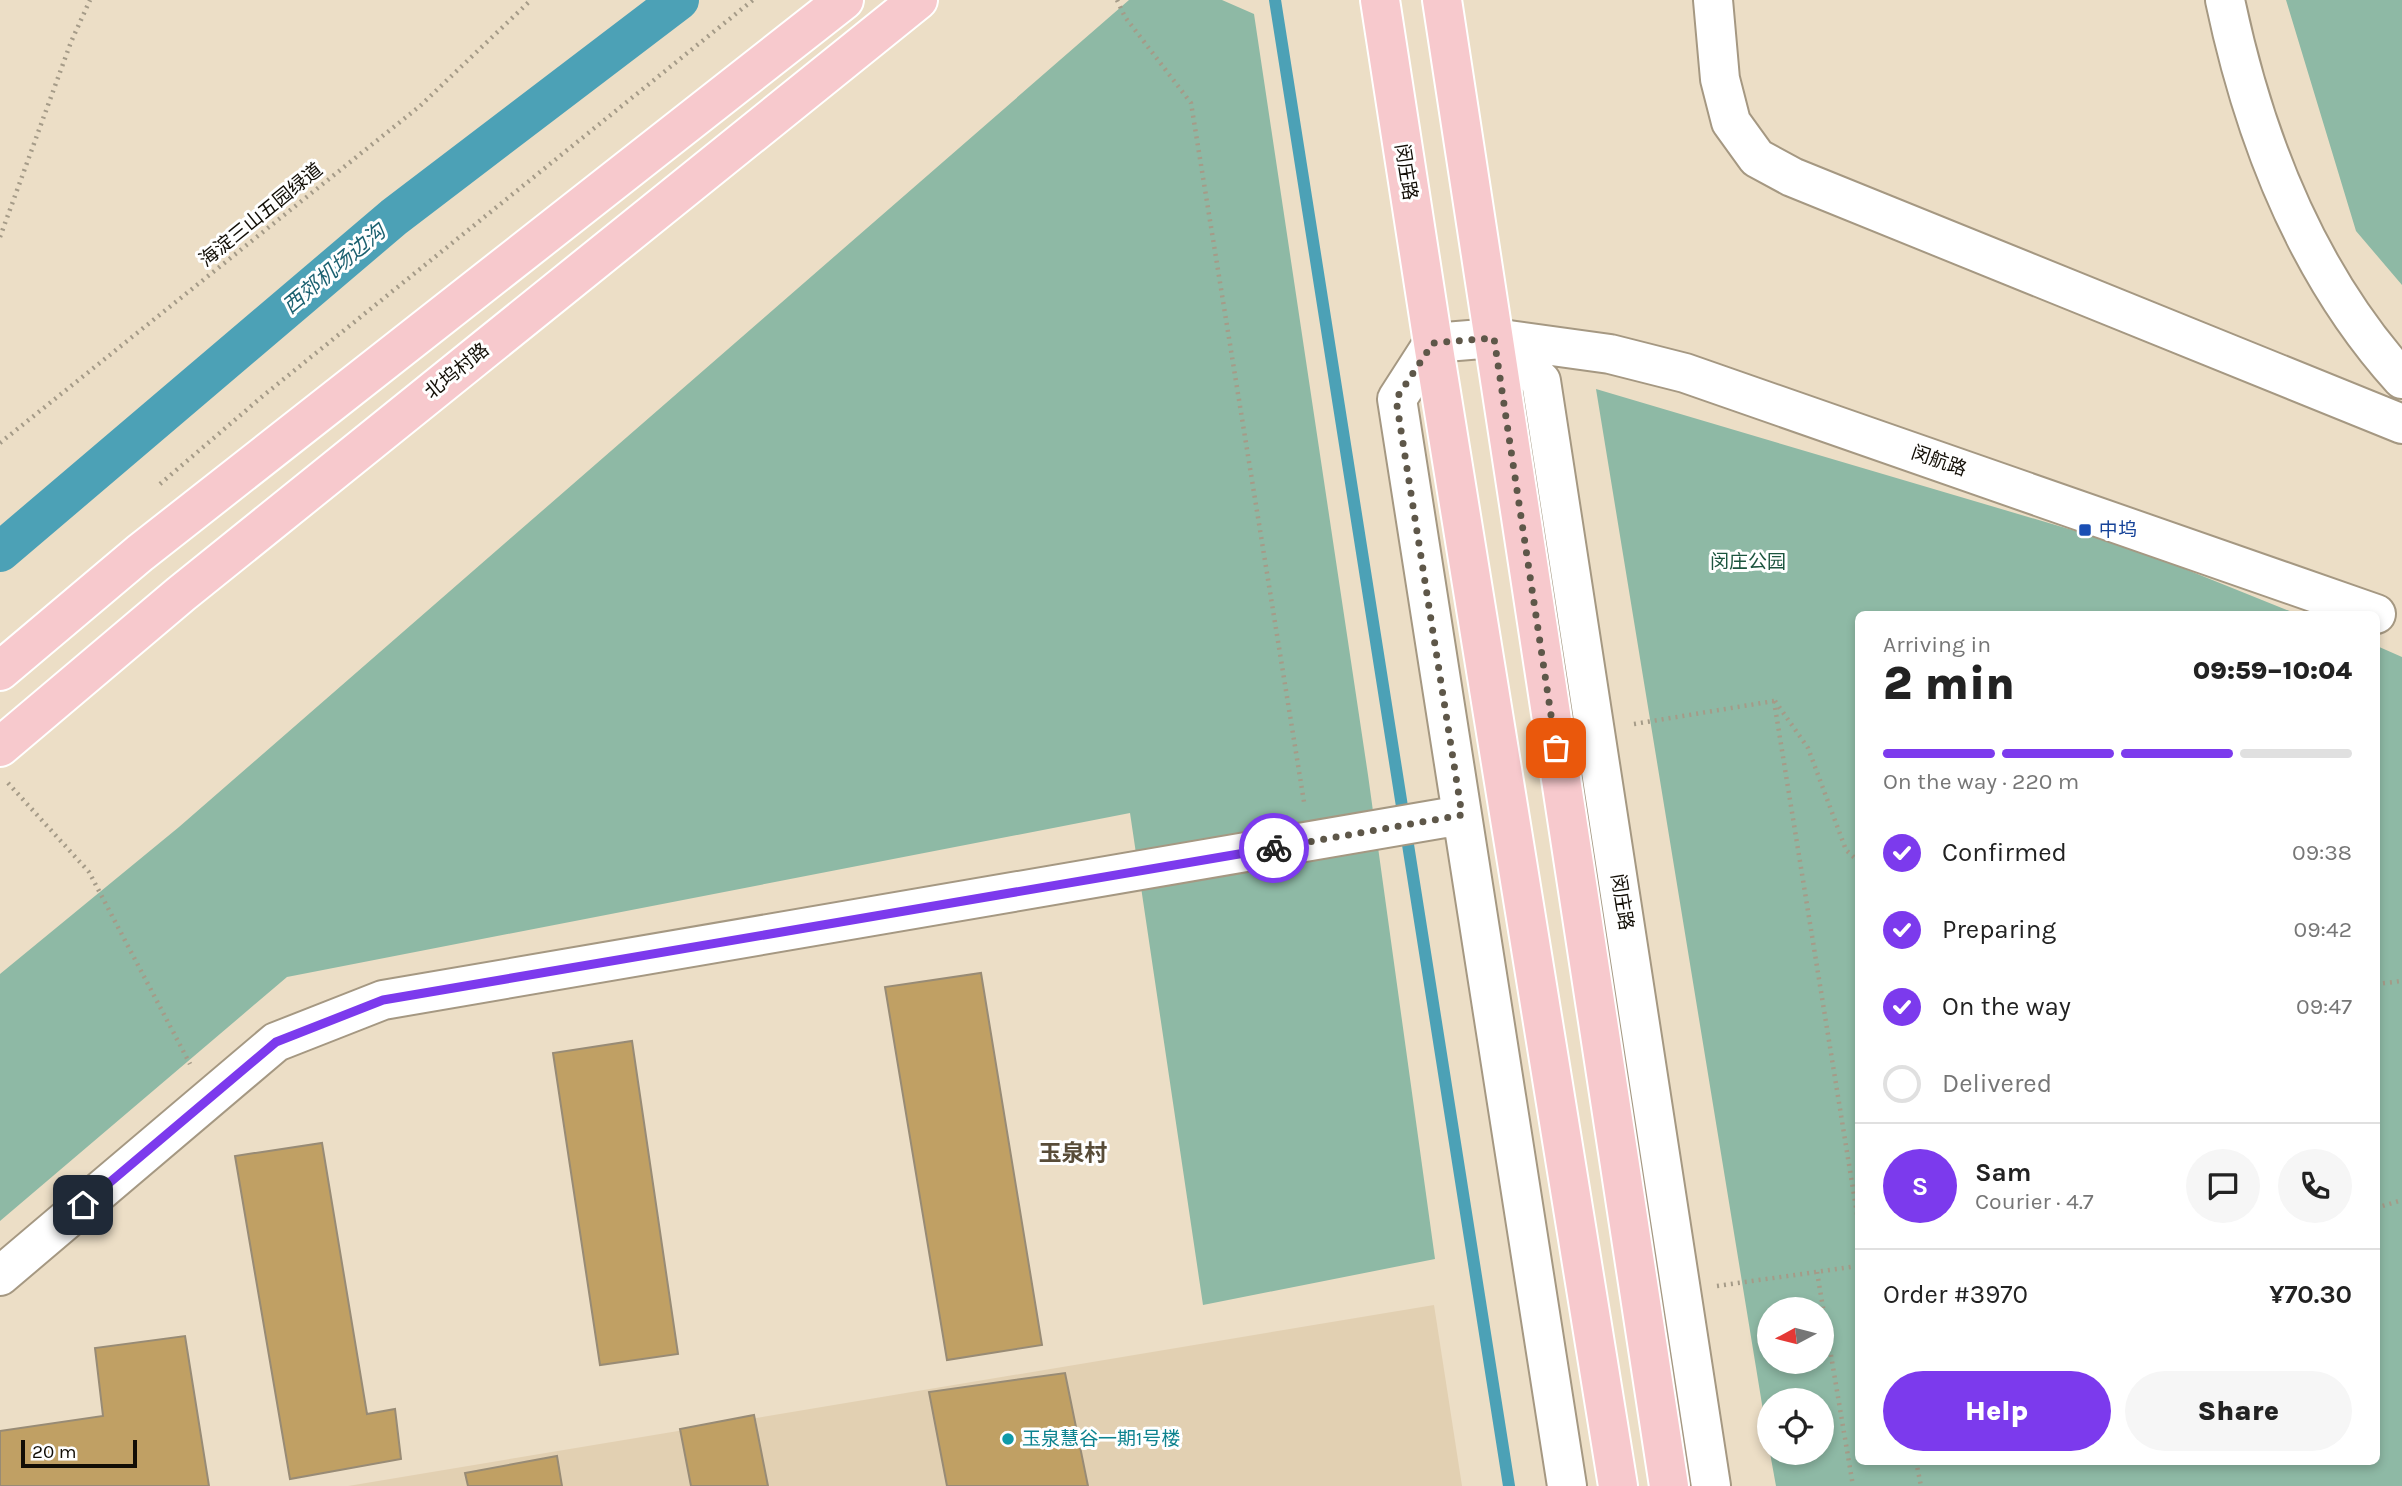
<!DOCTYPE html>
<meta charset="utf-8">
<style>
body{margin:0;font-family:Karla,"Noto Sans SC",sans-serif;background:#f6f6f6;color:#222;height:100vh;display:flex;flex-direction:column;font-size:26px;white-space:nowrap}
*{box-sizing:border-box;margin:0}
p{font-size:23px;color:#767676}
.icon{flex:none;width:38px;height:38px;fill:none;stroke:currentColor;stroke-width:2;stroke-linecap:round;stroke-linejoin:round}
.map{position:relative;flex:1;overflow:hidden}
.drawer{position:absolute;left:1855px;top:611px;width:525px;height:854px;display:flex;flex-direction:column;background:#fff;border-radius:10px;box-shadow:0 4px 10px #0003}
.drawer>*{flex:none}
.needle{width:46px;rotate:263deg}
.fabs{position:absolute;left:1757px;top:1297px;display:grid;gap:14px}
.fabs a{display:grid;place-items:center;width:77px;height:77px;border-radius:50%;background:#fff;box-shadow:0 4px 10px #0003;font-size:35px}
.scale{position:absolute;left:21px;bottom:18px;width:116px;box-sizing:border-box;padding-left:7px;border:4px solid #120e06;border-top:0;font-size:19px;line-height:24px;white-space:nowrap;color:#120e06;-webkit-text-stroke:5px #fff;paint-order:stroke}
.pin{position:absolute;display:grid;place-items:center;width:60px;height:60px;color:#fff;margin:-30px;border-radius:14px;box-shadow:0 4px 10px #0006}
.courier{position:absolute;display:grid;place-items:center;width:70px;height:70px;margin:-35px;border:5px solid #7c3aed;border-radius:50%;background:#fff;color:#222;box-shadow:0 2px 9px #0007}
.head em{font-style:normal;font-weight:800}
.head div{display:flex;flex-direction:column-reverse}
.head{display:flex;align-items:center;justify-content:space-between;height:119px;padding:0 28px}
h1{font-size:46px;font-weight:800;line-height:52px}
.bar{display:grid;grid-template-columns:repeat(4,1fr);gap:10px 7px;align-content:center;height:84px;padding:0 28px}
.bar i{height:9px;border-radius:5px;background:#e0e0e0}
.bar .active{background:#7c3aed}
.bar p{grid-column:span 4}
.line{display:flex;align-items:center;gap:18px;padding:0 28px;border-top:2px solid #e0e0e0}
.line div{flex:1}
.round{display:grid;place-items:center;flex:none;width:74px;height:74px;border-radius:37px;background:#f6f6f6}
ol{padding:0 28px;list-style:none}
li{display:flex;align-items:center;gap:21px;height:77px}
li p{margin-inline-start:auto}
li .icon{padding:7px;border-radius:50%;background:#7c3aed;color:#fff;stroke-width:4}
li:last-child{color:#767676}
li i{width:38px;height:38px;border:4px solid #e0e0e0;border-radius:50%}
.action{display:flex;gap:14px;margin-top:auto;padding:14px 28px}
.action a{flex:1;height:80px;border-radius:42px;background:#7c3aed;color:#fff;font-size:28px;font-weight:800;line-height:80px;text-align:center}
.action a+a{background:#f6f6f6;color:#222}
.map>svg:first-child{display:block}
</style>
<div class="map">
<svg width="2402" height="1486" viewBox="0 0 2402 1486">
<rect width="100%" height="100%" fill="#ecdec6"/>
<path fill="#e2d0b2" d="M1434,1305l28,181h-1114z"/>
<path fill="#8eb9a5" fill-rule="evenodd" d="M1129,0h93l32,14 114,761 67,484 -232,46 -73,-492 -843,164 -287,244v-247l179,-147z
M2286,0h116v285l-46,-54z
M1596,389l537,159 164,66h-439v847h518l1,-815 25,11v829h-626l-6,-33 52,-1v-52h-53v47zM1769,1309h53v53h-53z"/>
<g fill="none" stroke-linecap="round" stroke-linejoin="round">
<path stroke="#4ca1b6" stroke-width="12" d="M1275,0l234,1486"/>
<path stroke="#4ca1b6" stroke-width="40" d="M0,552l394,-335 285,-217"/>
</g>
<path fill="#c0a064" stroke="#988b75" stroke-width="2" d="M981,973l61,372 -95,15 -62,-373z
M632,1041l46,313 -78,11 -47,-312z
M322,1143l45,271 28,-5 6,50 -111,20 -55,-323z
M185,1336l24,150h-209v-55l103,-15 -8,-68z
M1065,1373l23,113h-141l-18,-94z
M754,1415l14,71h-77l-11,-57z
M557,1456l5,30h-94l-3,-13z"/>
<g fill="none" stroke-linecap="round" stroke-linejoin="round">
<g stroke="#a59882" stroke-width="42">
<path id="minor" d="M1713,0l7,79 11,43 26,36 35,19 610,247
M2225,0c29,138 81,273 177,379
M1494,338l47,43 170,1105
M0,1276l276,-234 107,-42 1079,-185
M1567,1486l-170,-1087 36,-56 61,-5 116,16 75,19 691,241"/>
</g>
<g stroke="#fff" stroke-width="42">
<path id="major" d="M1380,0l53,343 185,1143
M1442,0l227,1486
M0,671l140,-118 704,-553
M0,747l181,-153 737,-594"/>
</g>
<path stroke="#a59b88" stroke-width="4.5" stroke-dasharray="2 5" stroke-linecap="butt" d="M1117,0l8,17 66,86 113,699
M0,237l71,-195 19,-42
M0,443l420,-337 111,-106
M160,484l104,-89 489,-395
M1774,701l84,519
M1775,701l33,47 38,102 12,11
M1634,724l140,-23
M8,783l81,89 101,192
M2376,984l26,-3
M2376,1208l26,-8
M1817,1272l36,214
M1717,1286l141,-20
M1916,1461l5,25"/>
<use href="#minor" stroke="#fff" stroke-width="38"/>
<use href="#major" stroke="#f7c9cd" stroke-width="38"/>
</g>
<g fill="none" stroke-linecap="round" stroke-linejoin="round">
<path stroke="#5e5749" stroke-width="7" stroke-dasharray="0 12.6" d="M1274,848l188,-33 -66,-416 37,-56 61,-5 62,410"/>
<path stroke="#7c3aed" stroke-width="9" d="M83,1205l193,-163 107,-42 891,-152"/>
</g>
<rect fill="#1a4fb4" stroke="#fff" stroke-width="2.5" x="2078" y="523" width="14" height="14" rx="3.5"/>
<circle fill="#0f9aa8" stroke="#fff" stroke-width="2.5" cx="1008" cy="1439" r="7"/>
<g text-anchor="middle" dominant-baseline="central" stroke-width="6" stroke-linejoin="round" paint-order="stroke">
<g font-size="19" fill="#120e06" stroke="#fff">
<text transform="translate(1406 172) rotate(81)">闵庄路</text>
<text transform="translate(261 215) rotate(-39)">海淀三山五园绿道</text>
<text transform="translate(457 371) rotate(-39)">北坞村路</text>
<text transform="translate(1939 461) rotate(19)">闵航路</text>
<text transform="translate(1622 902) rotate(81)">闵庄路</text>
</g>
<g font-size="19" fill="#164399" stroke="#fff" text-anchor="start">
<text x="2099" y="530">中坞</text>
</g>
<g font-size="19" fill="#1c553f" stroke="#fff">
<text x="1748" y="562">闵庄公园</text>
</g>
<g font-size="19" fill="#0d838f" stroke="#fff" text-anchor="start">
<text x="1022" y="1439">玉泉慧谷一期1号楼</text>
</g>
<g font-size="21" font-style="italic" fill="#1c6170" stroke="#fff">
<text transform="translate(334 269) rotate(-40)">西郊机场边沟</text>
</g>
<g font-size="23" font-weight="bold" fill="#584c38" stroke="#fff">
<text x="1073" y="1153">玉泉村</text>
</g>
</g>
</svg>
<div class="fabs">
<a><svg class="needle" viewBox="-14 -14 28 28"><path d="M0-13l5 13h-10z" fill="#e53935"/><path d="M0 13l5-13h-10z" fill="#767676"/></svg></a>
<a><svg class="icon" aria-label="locate" viewBox="0 0 24 24"><circle cx="12" cy="12" r="6"/><path d="M12 2v4M12 18v4M2 12h4M18 12h4"/></svg></a>
</div>
<div class="scale">20 m</div>
<div class="pin" style="left:1556px;top:748px;background:#ea580c"><svg class="icon" aria-label="bag" viewBox="0 0 24 24"><path d="M5 8h14l-1 12H6zM9 8a3 3 0 0 1 6 0"/></svg></div>
<div class="pin" style="left:83px;top:1205px;background:#1f2937"><svg class="icon" aria-label="home" viewBox="0 0 24 24"><path d="M3 11l9-7 9 7M6 9v11h12V9"/></svg></div>
<div class="courier" style="left:1274px;top:848px"><svg class="icon" aria-label="bike" viewBox="0 0 24 24"><circle cx="6" cy="16" r="4"/><circle cx="18" cy="16" r="4"/><path d="M6 16l4-8h5l3 8M10 8l3 8H6M13 5h3"/></svg></div>
<section class="drawer">
<div class="head"><div><h1>2 min</h1><p>Arriving in</p></div><em>09:59–10:04</em></div>
<div class="bar"><i class="active"></i><i class="active"></i><i class="active"></i><i></i><p>On the way · 220 m</p></div>
<ol>
<li><svg class="icon" aria-label="check" viewBox="0 0 24 24"><path d="M5 12l5 5 9-10"/></svg>Confirmed<p>09:38</p></li>
<li><svg class="icon" aria-label="check" viewBox="0 0 24 24"><path d="M5 12l5 5 9-10"/></svg>Preparing<p>09:42</p></li>
<li><svg class="icon" aria-label="check" viewBox="0 0 24 24"><path d="M5 12l5 5 9-10"/></svg>On the way<p>09:47</p></li>
<li><i></i>Delivered</li>
</ol>
<div class="line" style="height:126px"><b class="round" style="background:#7c3aed;color:#fff">S</b><div><b>Sam</b><p>Courier · 4.7</p></div><a class="round"><svg class="icon" aria-label="chat" viewBox="0 0 24 24"><path d="M4 5h16v11H9l-5 4z"/></svg></a><a class="round"><svg class="icon" aria-label="phone" viewBox="0 0 24 24"><path d="M5 4h4l2 5-3 2q2 4 5 5l2-3 5 2v4C11 20 4 13 5 4z"/></svg></a></div>
<div class="line" style="height:91px"><div>Order #3970</div><b>¥70.30</b></div>
<div class="action"><a>Help</a><a>Share</a></div>
</section>
</div>
